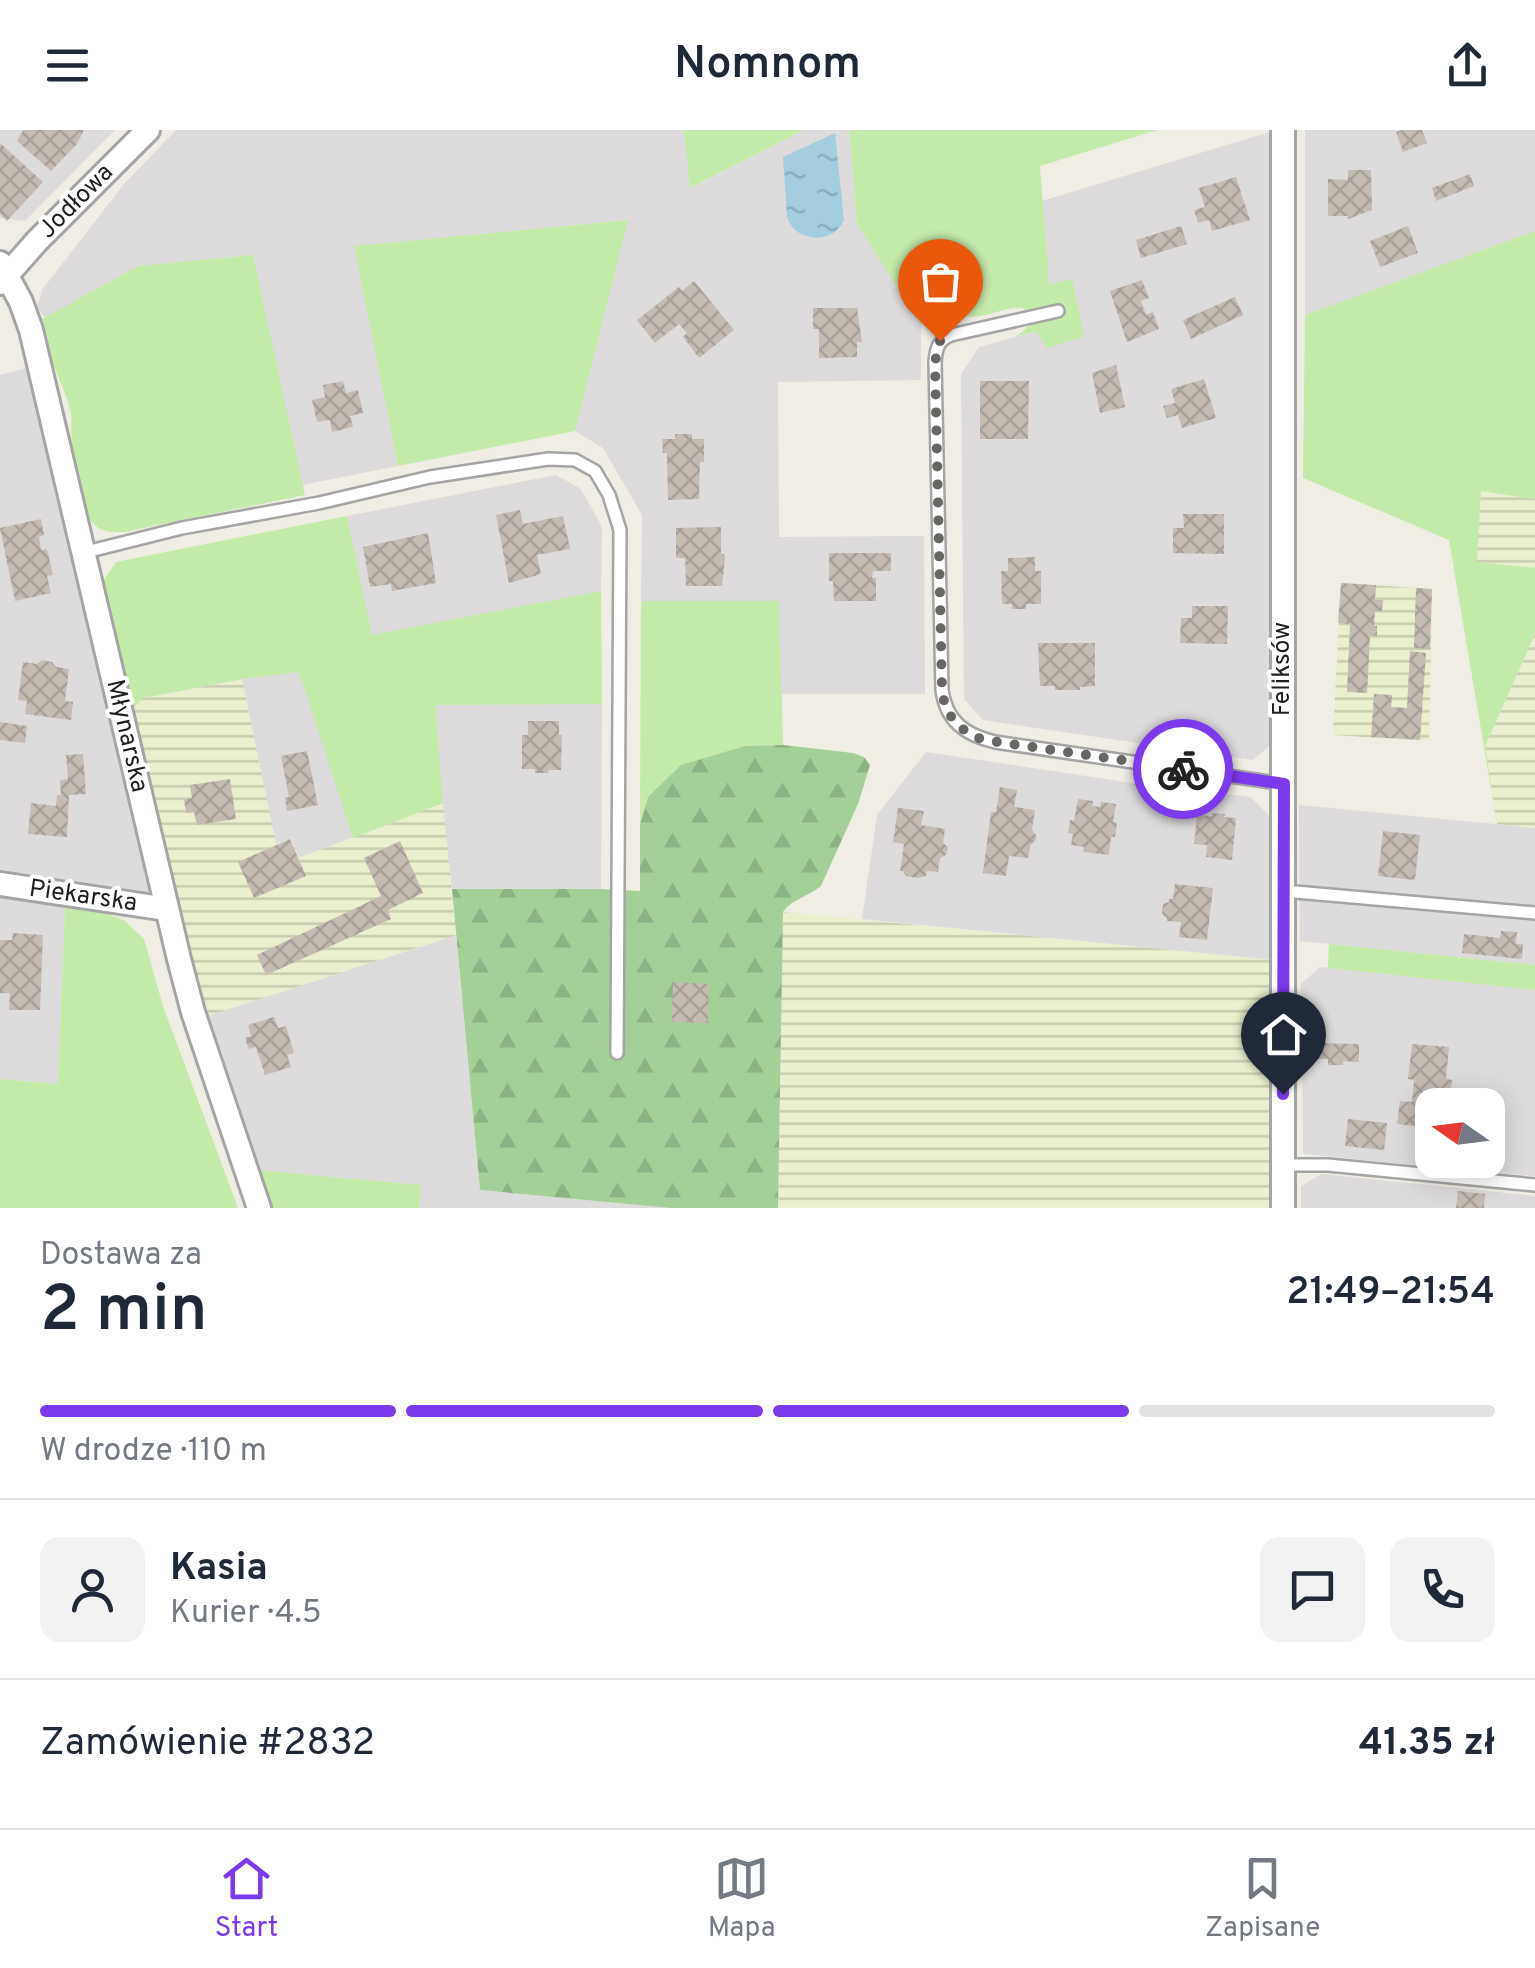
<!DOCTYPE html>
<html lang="pl">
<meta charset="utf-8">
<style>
body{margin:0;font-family:Overpass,sans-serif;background:#f2f2f3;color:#1f2937;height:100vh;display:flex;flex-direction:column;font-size:38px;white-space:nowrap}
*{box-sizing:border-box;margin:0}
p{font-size:32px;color:#747a83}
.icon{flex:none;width:55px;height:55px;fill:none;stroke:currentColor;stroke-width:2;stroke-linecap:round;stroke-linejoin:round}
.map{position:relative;height:1078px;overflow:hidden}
.sheet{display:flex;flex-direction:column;background:#fff;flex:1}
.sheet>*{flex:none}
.needle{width:65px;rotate:284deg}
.fabs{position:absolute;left:1415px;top:958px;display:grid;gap:20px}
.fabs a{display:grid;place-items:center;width:90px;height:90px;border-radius:20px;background:#fff;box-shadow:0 5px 25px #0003;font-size:50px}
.pin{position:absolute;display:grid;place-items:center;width:85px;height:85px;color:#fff;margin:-102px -42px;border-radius:50% 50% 50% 0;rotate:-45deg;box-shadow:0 0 10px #0007}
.pin .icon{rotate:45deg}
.courier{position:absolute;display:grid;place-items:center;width:100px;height:100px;margin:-50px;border:8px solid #7c3aed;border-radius:50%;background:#fff;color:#222;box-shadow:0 2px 12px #0007}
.head em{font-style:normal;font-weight:600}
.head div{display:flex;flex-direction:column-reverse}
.head{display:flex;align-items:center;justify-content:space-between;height:170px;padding:0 40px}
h1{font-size:65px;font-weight:600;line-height:75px}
.bar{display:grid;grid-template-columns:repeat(4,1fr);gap:15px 10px;align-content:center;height:120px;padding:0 40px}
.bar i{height:12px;border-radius:8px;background:#e0e1e3}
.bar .selected{background:#7c3aed}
.bar p{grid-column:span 4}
.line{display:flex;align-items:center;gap:25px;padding:0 40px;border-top:2px solid #e0e1e3}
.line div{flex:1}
.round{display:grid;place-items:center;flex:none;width:105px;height:105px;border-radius:20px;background:#f2f2f3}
header{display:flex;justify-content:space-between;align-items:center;height:130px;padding:0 40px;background:#fff;font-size:45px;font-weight:600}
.tab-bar{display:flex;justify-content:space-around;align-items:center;height:140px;border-top:2px solid #e0e1e3;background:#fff;font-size:28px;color:#747a83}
.tab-bar a{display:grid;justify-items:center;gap:5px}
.tab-bar .selected{color:#7c3aed}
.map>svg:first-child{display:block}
</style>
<header><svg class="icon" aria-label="menu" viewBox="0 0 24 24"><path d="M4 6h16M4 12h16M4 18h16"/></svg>Nomnom<svg class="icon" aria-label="share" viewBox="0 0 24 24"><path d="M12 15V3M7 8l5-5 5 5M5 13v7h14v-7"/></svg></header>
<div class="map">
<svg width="1535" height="1078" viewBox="0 0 1535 1078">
<defs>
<pattern id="farmland-rules" width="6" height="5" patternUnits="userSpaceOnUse" patternTransform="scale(2.5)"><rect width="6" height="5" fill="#eaefcf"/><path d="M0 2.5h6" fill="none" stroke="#c8ccb1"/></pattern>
<pattern id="forest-firs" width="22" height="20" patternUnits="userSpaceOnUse" patternTransform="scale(2.5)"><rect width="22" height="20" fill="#a4d098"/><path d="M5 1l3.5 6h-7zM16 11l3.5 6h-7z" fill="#8db283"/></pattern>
<pattern id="water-ripples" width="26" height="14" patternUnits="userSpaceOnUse" patternTransform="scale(2.5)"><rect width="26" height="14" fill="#a4cdde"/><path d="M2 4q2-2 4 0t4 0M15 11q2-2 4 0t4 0" fill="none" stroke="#8db0be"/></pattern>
<pattern id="building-cross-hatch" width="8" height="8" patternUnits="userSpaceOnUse" patternTransform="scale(2.5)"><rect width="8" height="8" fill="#c4bcb3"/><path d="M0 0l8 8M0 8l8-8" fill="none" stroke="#a8a19a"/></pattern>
</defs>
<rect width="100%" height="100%" fill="#f0ede4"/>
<path fill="#dddbdb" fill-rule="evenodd" d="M0,0h115l-90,91 -25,-3z
M176,0h508l7,58 113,-58h45l8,94 64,101v55l-143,2 1,155 145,-1 1,158h-145l-1,-93h-138l1,-86 -39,-67 -28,-17 52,-211 -272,26 43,220 -96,19 -49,-230 -115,11 -93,52 -8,-11 5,-17 82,-106z
M1305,0h230v101l-230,84z
M1273,1v612l-20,17 -270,-40 -19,-21 -3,-325 18,-27 58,-16 12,-46 -7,-84z
M33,236l125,536 -158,-29v-498z
M556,345l25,14 21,38 -1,64 -174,34 8,80 167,-1 -1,185h-149l-10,-85 -144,54 -22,-13 -34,-166 -112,33 -8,-28 249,-49 -24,-119z
M926,622l213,32 112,13 22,23 -1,140 -410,-41 15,-104z
M1299,675l236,23v137l-235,-24z
M0,766l65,11 -7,177 -58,-5z
M456,805l24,255 191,18h-252l2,-23 -165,-15 -52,-153z
M1320,837l215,23v186l-232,-22 -2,-170zM1432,975h56v55h-56z
M1322,1044l213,22v12h-234v-22z"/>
<path fill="url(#farmland-rules)" d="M1481,361l54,8v69l-59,-6z
M1341,453l91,6 -3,152 -96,-6z
M1535,504v194l-38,-4 -12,-78z
M242,549l34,165 15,-6 8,20 144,-55 13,132 -252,82 -22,-76 -28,-141 -24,-88 12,-14z
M783,782l489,48 -3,248h-491z"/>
<path fill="#c4eba9" d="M684,0h120l-114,58z
M849,0h308l-117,36 9,118 23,-5 12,58 -37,11 -11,-17 -22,6c10,-5 16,-10 16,-22l-7,-7c-20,-2 -43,15 -64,6 -10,-4 -17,-13 -27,-18l-6,4 -1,17 -4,8 -64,-101z
M628,90l-53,211 -177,35 -44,-220z
M1535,101v268l-54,-8 -4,71 58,6v66l-50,112 12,78 -48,-284 -146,-62 2,-163z
M253,125l52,240 -181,37h-15l-11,-4 -8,-8 -18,-60 -1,-47 -4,-14 -30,-77 101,-56z
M347,386l25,119 229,-44 1,113 -167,1 8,98 -90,35 -54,-166 -57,7 -99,19 -13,14 -8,-28 4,-2 -25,-98 15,-22z
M641,471h138l4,144 -38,1 -97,51 -8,28z
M65,777l43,7 17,7 19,18 19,67 75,202h-238v-129l58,5z
M1329,814l206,21v25l-207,-22z
M256,1040l165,15 -2,23h-147z"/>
<path fill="url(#forest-firs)" d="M783,615l70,8 11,4 6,8 -12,39 -37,82c-12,10 -29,13 -38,26l-5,296h-107l-191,-18 -28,-301h149l39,2v-66l8,-28 33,-32 64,-19z"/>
<path fill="url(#water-ripples)" d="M835,3l9,87c-10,25 -49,23 -57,-3l-4,-60z"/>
<path fill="url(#building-cross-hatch)" d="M23,0h61l-7,14 -26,27 -34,-30z
M1402,0h20l5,13 -24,9 -7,-20z
M0,13l43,39 -36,39 -7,-7z
M1348,40h23l1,40 -24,9v-3h-20v-37l20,1z
M1470,44l4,12 -38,15 -4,-13z
M1236,47l14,43 -38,11 -3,-11 -11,3 -4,-13 11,-3 -6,-19z
M1181,96l6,18 -46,14 -5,-18z
M1408,96l10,27 -38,14 -10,-26z
M1142,150l7,18 -8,3 5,14 7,-3 6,17 -32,13 -17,-51z
M694,151l40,49 -35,28 -16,-21 4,-4 -8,-9 -24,19 -18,-23 42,-33 3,4z
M1235,167l8,18 -52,24 -8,-19z
M813,178h44l5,34h-5v15l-38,1v-29h-6z
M1116,235l9,42 -25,6 -8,-40z
M1204,249l12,39 -34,10 -4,-13 -11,3 -4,-12 12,-3 -4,-14z
M343,251l3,12 12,-3 5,23 -13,3 3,11 -21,5 -2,-12 -13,2 -5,-22 13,-3 -2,-12z
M980,251h49l-1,58h-48z
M675,304h17v5h12v23h-4l-1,37 -31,1 -1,-47h-4l-1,-14h13z
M520,380l3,14 40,-8 7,33 -33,6 4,19 -32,9 -13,-68z
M1183,384h41v40l-51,-1v-25h11z
M41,389l3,16 -5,2 2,13 6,-1 6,26 -6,1 4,17 -36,8 -15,-73z
M721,397v27h3l1,4 -3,28h-36l-1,-28h-9v-30z
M428,403l8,50 -44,8 -1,-7 -21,3 -7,-40z
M829,423h62v18h-18l-1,7h4v23h-42l-1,-20h-4z
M1035,427v14h6v33h-15v5h-14v-5h-10l-1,-33h7v-13z
M1341,453l35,2 -1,15h8l-1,11h-7l-1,15h3v10l-7,-1 -3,58 -20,-1 3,-68 -12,-1z
M1416,458l16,1 -2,60 -16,-1z
M1192,476h36l-1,38 -47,-1 1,-25h11z
M1038,513h57v43l-15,1v3h-25v-4h-15z
M1410,521l16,2 -6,87 -49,-3 3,-43 18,1 -1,12 16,1z
M42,530l10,2 4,5 13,2 -4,32 8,1 -2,18 -46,-6 2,-13 -9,-1 5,-38 14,2z
M528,591h31v14h3l-1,35h-12l-1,3h-13v-4h-13v-34h6z
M0,592l27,4 -2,17 -25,-3z
M307,621l11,54 -31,6 -2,-13 4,-1 -8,-41z
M83,624l3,40 -17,1 -2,42 -39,-3 3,-31 25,3 1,-11h4l-1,-15 8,-1 -2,-24z
M230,649l6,40 -39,6 -3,-13 -8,1 -2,-13 8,-2 -2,-13z
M1000,657l17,3 -3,17 21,3 -3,20 4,5v5l-5,4 -3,14 -19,-2 -3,20 -23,-3 8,-61h5z
M1078,669l15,2 -1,5 8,1 1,-5 15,2 -3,18 4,1 -2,14h-4l-2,18 -26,-3 1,-5 -13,-2 2,-11 -5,-1 2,-13 4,1z
M898,678l26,3 -3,14 24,4 -2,14 5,4 -2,8 -6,3 -2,14 -11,-1 -1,5 -8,2 -12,-2 -3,-5h-3l4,-27 -11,-2z
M1212,683l13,1 -1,3 12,1 -4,42 -26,-3 1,-12 -13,-1 3,-29 15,1z
M1383,701l37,4 -5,45 -37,-4z
M290,709l16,37 -52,22 -16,-36z
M400,711l23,52 -35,17 3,9 -125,56 -9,-20 124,-59 -17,-38z
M1175,754l38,4 -6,52 -28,-3 2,-15 -14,-1v-3l-5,-4 1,-10 6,-2v-3h4z
M1501,801l16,1 -1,12h7l-1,15 -60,-6 2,-19 36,4z
M13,803l30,2 -3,75h-31l1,-17h-10v-53h12z
M673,852l36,2 -1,39 -36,-1z
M274,887l4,11 8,-2 8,27 -7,2 4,12 -26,8 -9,-28 -7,2 -4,-11 6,-2 -3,-11z
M1315,913l44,1v18l-16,-1v4h-15v-6h-14z
M1412,914l37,3 -3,32 6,1 -3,25h-17v23l-35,-4 3,-23 12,1 2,-22 -6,-1z
M1348,989l39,4 -3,27 -39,-4z
M1458,1061l27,3 -1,14h-28z"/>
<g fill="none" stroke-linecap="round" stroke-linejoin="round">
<g stroke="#a5a5a5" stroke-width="16">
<path id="lane" d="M1058,181l-107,24c-13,5 -15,14 -16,27l7,328c4,31 23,45 53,52l289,42
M82,423l100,-25 137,-25 111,-26 118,-18 27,1 20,11 14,24 11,35 -3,523
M1284,761l251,22
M1283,1035h45l207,20"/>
</g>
<g stroke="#a5a5a5" stroke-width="28">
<path id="street" d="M0,133l21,39 10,28 148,629 14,53 66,196
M0,153l37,-42 111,-111
M0,754l167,25
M1283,1078v-1078"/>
</g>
<use href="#lane" stroke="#fff" stroke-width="11"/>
<use href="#street" stroke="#fff" stroke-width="22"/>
</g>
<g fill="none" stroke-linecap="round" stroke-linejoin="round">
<path stroke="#686663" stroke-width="10" stroke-dasharray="0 18" d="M940,211l-5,21 7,328c3,26 17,41 42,50l199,29"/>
<path stroke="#7c3aed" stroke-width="12" d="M1183,639l101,15 -1,310"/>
</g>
<g text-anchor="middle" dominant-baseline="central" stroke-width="8" stroke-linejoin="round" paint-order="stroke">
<g font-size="25" fill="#1e1e1e" stroke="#fff">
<text transform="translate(77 72) rotate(-45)">Jodłowa</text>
<text transform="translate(1283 539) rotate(-90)">Feliksów</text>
<text transform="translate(126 606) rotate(77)">Młynarska</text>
<text transform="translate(83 767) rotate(8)">Piekarska</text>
</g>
</g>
</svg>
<div class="fabs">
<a><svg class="needle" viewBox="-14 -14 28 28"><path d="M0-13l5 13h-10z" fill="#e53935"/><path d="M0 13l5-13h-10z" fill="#747a83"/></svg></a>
</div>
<div class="pin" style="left:940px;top:211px;background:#ea580c"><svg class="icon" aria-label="bag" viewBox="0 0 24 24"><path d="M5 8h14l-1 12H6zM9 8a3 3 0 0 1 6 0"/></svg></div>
<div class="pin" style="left:1283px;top:964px;background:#1f2937"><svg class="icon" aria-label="home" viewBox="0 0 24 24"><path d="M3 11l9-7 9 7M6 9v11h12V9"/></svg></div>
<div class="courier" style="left:1183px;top:639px"><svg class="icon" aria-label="bike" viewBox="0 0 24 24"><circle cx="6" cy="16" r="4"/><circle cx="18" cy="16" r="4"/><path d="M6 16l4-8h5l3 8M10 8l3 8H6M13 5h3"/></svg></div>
</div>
<section class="sheet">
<div class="head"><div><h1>2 min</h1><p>Dostawa za</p></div><em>21:49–21:54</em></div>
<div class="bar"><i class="selected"></i><i class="selected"></i><i class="selected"></i><i></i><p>W drodze · 110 m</p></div>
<div class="line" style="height:180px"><a class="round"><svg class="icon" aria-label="person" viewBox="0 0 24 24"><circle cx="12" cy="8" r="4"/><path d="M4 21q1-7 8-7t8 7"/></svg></a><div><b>Kasia</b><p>Kurier · 4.5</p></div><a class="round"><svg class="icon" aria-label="chat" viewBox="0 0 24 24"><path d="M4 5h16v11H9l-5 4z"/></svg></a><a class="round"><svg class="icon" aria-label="phone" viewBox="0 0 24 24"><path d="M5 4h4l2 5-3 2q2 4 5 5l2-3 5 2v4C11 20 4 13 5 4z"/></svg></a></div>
<div class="line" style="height:130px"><div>Zamówienie #2832</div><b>41.35 zł</b></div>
</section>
<nav class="tab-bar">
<a class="selected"><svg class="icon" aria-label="home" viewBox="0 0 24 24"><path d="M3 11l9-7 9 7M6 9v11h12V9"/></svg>Start</a>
<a><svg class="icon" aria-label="map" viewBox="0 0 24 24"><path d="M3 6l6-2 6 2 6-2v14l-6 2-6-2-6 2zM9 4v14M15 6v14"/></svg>Mapa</a>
<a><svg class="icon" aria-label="saved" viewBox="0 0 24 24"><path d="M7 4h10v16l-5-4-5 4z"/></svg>Zapisane</a>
</nav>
